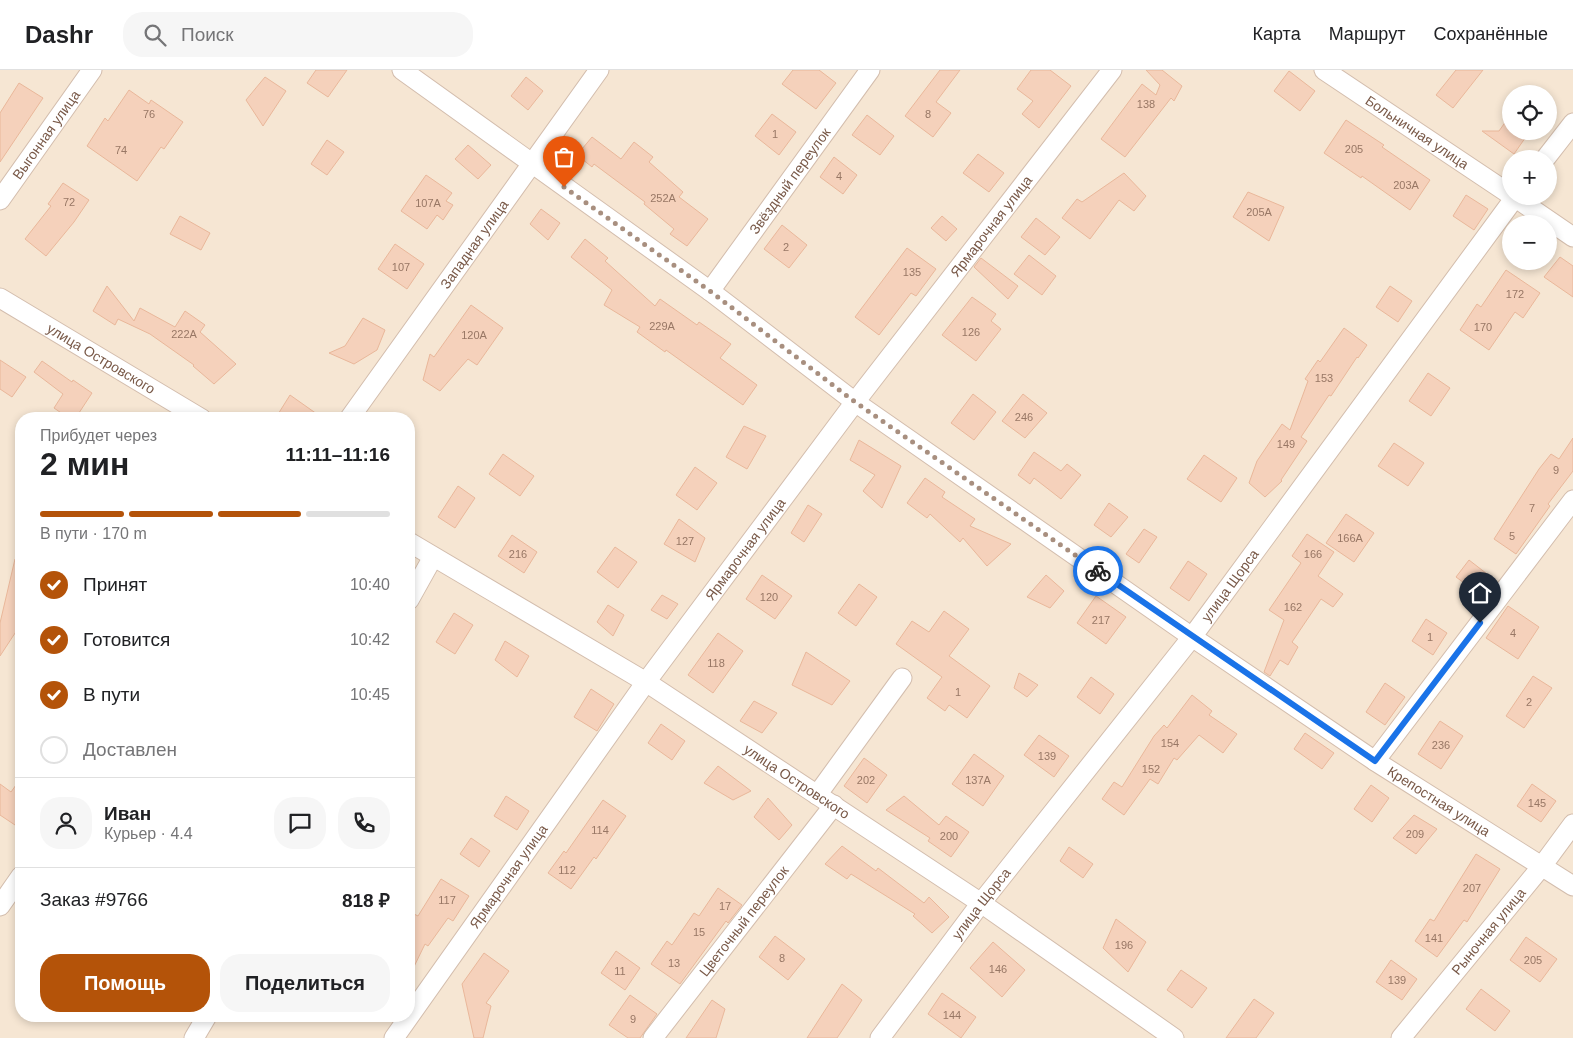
<!DOCTYPE html>
<html lang="ru">
<meta charset="utf-8">
<style>
body{margin:0;font-family:Helvetica,sans-serif;background:#f6f6f6;color:#202124;height:100vh;display:flex;flex-direction:column;font-size:19px;white-space:nowrap}
*{box-sizing:border-box;margin:0}
p{font-size:16px;color:#757577}
.icon{flex:none;width:28px;height:28px;fill:none;stroke:currentColor;stroke-width:2;stroke-linecap:round;stroke-linejoin:round}
.map{position:relative;flex:1;overflow:hidden}
.side{position:absolute;left:15px;top:342px;width:400px;height:610px;display:flex;flex-direction:column;background:#fff;border-radius:20px;box-shadow:0 2px 8px #0003}
.side>*{flex:none}
.tools{position:absolute;left:1502px;top:15px;display:grid;gap:10px}
.tools a{display:grid;place-items:center;width:55px;height:55px;border-radius:50%;background:#fff;box-shadow:0 2px 8px #0003;font-size:25px}
.pin{position:absolute;display:grid;place-items:center;width:42px;height:42px;color:#fff;margin:-51px -21px;border-radius:50% 50% 50% 0;rotate:-45deg;box-shadow:0 0 5px #0007}
.pin .icon{rotate:45deg}
.courier{position:absolute;display:grid;place-items:center;width:50px;height:50px;margin:-25px;border:4px solid #1a73e8;border-radius:50%;background:#fff;color:#222;box-shadow:0 1px 6px #0007}
.summary em{font-style:normal;font-weight:700}
.summary div{display:flex;flex-direction:column-reverse}
.summary{display:flex;align-items:center;justify-content:space-between;height:85px;padding:0 25px}
h1{font-size:32px;font-weight:700;line-height:38px}
.bar{display:grid;grid-template-columns:repeat(4,1fr);gap:8px 5px;align-content:center;height:60px;padding:0 25px}
.bar i{height:6px;border-radius:4px;background:#e0e0e0}
.bar .on{background:#b45309}
.bar p{grid-column:span 4}
.line{display:flex;align-items:center;gap:12px;padding:0 25px;border-top:1px solid #e0e0e0}
.line div{flex:1}
.round{display:grid;place-items:center;flex:none;width:52px;height:52px;border-radius:20px;background:#f6f6f6}
ol{padding:0 25px;list-style:none}
li{display:flex;align-items:center;gap:15px;height:55px}
li p{margin-inline-start:auto}
li .icon{padding:5px;border-radius:50%;background:#b45309;color:#fff;stroke-width:4}
li:last-child{color:#757577}
li i{width:28px;height:28px;border:2px solid #e0e0e0;border-radius:50%}
.cta{display:flex;gap:10px;margin-top:auto;padding:10px 25px}
.cta a{flex:1;height:58px;border-radius:20px;background:#b45309;color:#fff;font-size:20px;font-weight:700;line-height:58px;text-align:center}
.cta a+a{background:#f6f6f6;color:#202124}
header{display:flex;align-items:center;gap:30px;box-sizing:border-box;height:70px;padding:0 25px;background:#fff;border-bottom:1px solid #e0e0e0}
header strong{font-size:24px}
nav{display:flex;gap:28px;margin-inline-start:auto;font-size:18px}
.search{width:350px;height:45px;background:#f6f6f6;display:flex;align-items:center;gap:12px;box-sizing:border-box;padding:0 18px;border-radius:20px;color:#757577;font-size:19px}
.map>svg:first-child{display:block}
</style>
<header>
<strong>Dashr</strong>
<div class="search"><svg class="icon" aria-label="search" viewBox="0 0 24 24"><circle cx="10" cy="10" r="6"/><path d="M15 15l6 6"/></svg>Поиск</div>
<nav><a>Карта</a><a>Маршрут</a><a>Сохранённые</a></nav>
</header>
<div class="map">
<svg width="1573" height="968" viewBox="0 0 1573 968">
<rect width="100%" height="100%" fill="#fef4e5"/>
<path fill="#f6e6d3" fill-rule="evenodd" d="M0,0h1573v968h-1573zM1511,24h38v37h-38zM1511,89h38v37h-38zM1511,154h38v37h-38zM21,349h388v597h-388z"/>
<path fill="#f5d1bb" stroke="#e9b79a" d="M316,0h31l-19,27 -21,-14z
M793,0h26l17,13 -20,26 -34,-25z
M940,0h20l-24,32 15,11 -18,24 -28,-21z
M1031,0h19l21,16 -32,42 -17,-14 11,-13 -16,-12z
M1146,0h16l20,16 -8,15 -3,-3 -46,59 -24,-18 41,-55 14,11 4,-10z
M1456,0h27l-30,38 -17,-13z
M1289,1l26,20 -15,20 -26,-20z
M265,7l21,14 -23,35 -17,-26z
M526,7l17,14 -15,19 -17,-14z
M19,13l24,15 -43,64v-49z
M129,20l20,14 2,-4 32,22 -19,27 -3,-2 -24,34 -50,-35 18,-28 3,3z
M772,44l24,18 -17,23 -24,-19z
M1511,44v17h19l-16,23 -32,-23h17z
M867,45l27,21 -14,19 -28,-20z
M1346,50l38,25 -2,2 48,33 -20,30 -48,-34 -1,2 -37,-25z
M592,67l29,22 13,-17 19,15 -4,5 34,30 -4,5 29,22 -21,27 -17,-12 4,-5 -30,-25 1,-2 -51,-38 -2,3 -15,-12z
M327,70l17,12 -17,23 -16,-11z
M468,75l23,20 -13,14 -23,-20z
M978,84l26,19 -15,19 -26,-19z
M834,87l23,18 -14,19 -23,-17z
M1124,103l22,23 -12,15 -15,-11 -29,39 -28,-21 15,-19 5,3z
M426,105l26,18 -6,8 7,4 -10,15 -6,-5 -10,14 -26,-18z
M63,113l26,17 -15,22 -28,34 -21,-17 26,-33 -3,-2z
M1248,122l36,15 -15,34 -36,-24z
M1466,125l22,14 -14,21 -21,-14z
M541,139l19,14 -12,17 -18,-16z
M180,146l30,17 -9,17 -31,-16z
M942,146l15,13 -11,12 -15,-13z
M1036,148l24,19 -15,18 -24,-18z
M782,155l25,20 -18,23 -25,-19z
M585,169l23,19 -3,3 50,45 5,-7 37,26 2,-3 32,22 -11,14 37,27 -14,20 -77,-55 -1,2 -28,-20 3,-5 -36,-22 8,-15 -41,-33z
M395,174l29,20 -17,25 -29,-20z
M907,178l29,21 -20,27 -5,-3 -32,42 -24,-18z
M1029,185l27,21 -14,19 -28,-21z
M1560,187l13,9v31l-29,-20z
M981,188l37,28 -10,13 -34,-32z
M1506,200l34,23 -17,25 -8,-6 -26,38 -29,-20 17,-26 4,3z
M107,216l27,35 6,-13 35,19 10,-16 20,14 -5,7 36,32 -22,20 -21,-18 1,-1 -44,-31 -32,-15 -3,6 -22,-14z
M1390,216l22,15 -14,21 -22,-15z
M972,227l24,17 -5,7 10,8 -25,32 -34,-26z
M471,235l32,23 -26,37 -9,-6 -28,32 -17,-11 7,-26 4,3z
M363,248l22,12 -8,20 -23,14 -25,-11 16,-7z
M1344,258l23,17 -9,13 -1,-1 -26,39 -2,-1 -28,42 6,4 -26,39 1,1 -17,16 -16,-14 8,-22 25,-37 8,6 18,-49 -3,-2 13,-19 2,2z
M0,290l26,17 -14,20 -12,-8z
M42,291l30,21 1,-2 19,13 -17,26h-5l-16,-11 9,-14 -29,-22z
M1428,303l22,15 -19,28 -22,-15z
M973,324l23,18 -22,28 -23,-17z
M1023,324l24,19 -22,25 -23,-17z
M290,325l34,24h-49z
M744,356l22,10 -19,33 -21,-12z
M1573,368v33l-25,33 2,2 -34,48 -22,-15 45,-70 12,-15 8,5z
M859,370l42,26 -19,42 -19,-17 12,-16 -25,-15z
M1394,373l30,20 -16,23 -30,-20z
M1034,382l27,19 6,-7 14,11 -20,24 -27,-21 -4,6 -12,-9z
M503,384l31,22 -14,20 -31,-22z
M1204,385l33,23 -16,24 -34,-23z
M695,397l22,16 -20,27 -21,-15z
M925,408l20,14 -3,5 33,22 -5,7 41,18 -24,22 -24,-28 -3,4 -30,-28 -3,4 -20,-15z
M458,416l17,12 -20,30 -17,-11z
M1109,433l19,14 -17,20 -17,-12z
M808,435l14,9 -18,28 -13,-9z
M1346,444l28,19 -20,29 -28,-19z
M679,449l26,19 -10,24 -31,-18z
M1144,459l13,8 -18,26 -13,-9z
M1307,464l27,18 -16,24 25,18 -10,13 -12,-8 -29,43 6,5 -10,18 -8,-5 -10,16 -6,-4 20,-52 -15,-10 32,-47 -9,-7z
M512,465l25,17 -13,21 -26,-17z
M615,477l22,15 -19,26 -21,-16z
M15,489h6v65l-21,32v-33z
M1469,490l22,17 -12,17 -23,-17z
M1188,491l19,13 -18,27 -19,-13z
M762,505l30,21 -17,23 -29,-20z
M1046,505l18,16 -14,17 -23,-11z
M859,514l18,13 -21,29 -18,-13z
M662,525l16,9 -11,15 -16,-9z
M1096,526l30,21 -20,27 -29,-21z
M608,535l16,10 -11,21 -16,-14z
M1508,536l31,21 -21,32 -32,-21z
M944,541l25,18 -20,27 41,30 -23,32 -18,-13 -4,6 -18,-13 15,-21 -46,-33 16,-23 17,11z
M454,543l19,12 -18,29 -19,-12z
M1426,549l21,14 -14,22 -21,-14z
M718,563l25,18 -30,42 -25,-18z
M505,571l24,15 -12,21 -22,-17z
M806,582l44,29 -18,24 -40,-20z
M1019,603l19,12 -11,12 -13,-9z
M1533,606l19,12 -28,40 -18,-12z
M1091,607l23,17 -14,20 -23,-17z
M1385,613l20,14 -20,28 -19,-13z
M591,619l23,15 -17,27 -23,-14z
M1192,625l20,16 -3,4 28,19 -14,19 -24,-18 -22,25 -3,-2 -16,26 -8,-5 -26,36 -22,-16 12,-17 8,5 32,-51 10,-11 3,3z
M754,631l23,12 -15,20 -22,-12z
M1440,651l23,15 -22,33 -23,-15z
M661,654l24,17 -13,19 -24,-17z
M1305,663l29,20 -12,16 -28,-20z
M1039,665l30,21 -15,21 -30,-22z
M974,684l30,22 -21,30 -31,-22z
M864,688l23,17 -20,28 -23,-17z
M718,696l33,25 -18,9 -29,-17z
M21,708v51l-21,-14v-31l11,8z
M1532,714l24,17 -15,21 -24,-16z
M1371,715l18,13 -17,24 -18,-13z
M506,726l23,15 -12,19 -23,-14z
M904,726l35,29 7,-9 23,16 -18,25 -23,-16 2,-3 -44,-28z
M768,728l24,27 -13,15 -25,-23z
M603,730l23,16 -30,43 -2,-2 -23,32 -23,-16 16,-22 2,2z
M1414,745l23,14 -21,25 -23,-16z
M471,768l19,13 -11,16 -19,-13z
M842,776l34,25 2,-3 46,35 5,-6 20,20 -17,16 -19,-17 2,-2 -64,-40 -4,5 -22,-15z
M1069,777l24,17 -10,14 -23,-17z
M1476,784l24,15 -33,53 -3,-2 -27,37 -22,-16 15,-22 4,2z
M441,809l28,17 -16,25 -5,-3 -20,28 -3,-2 -16,33v-55l5,-8 4,2z
M718,818l24,17 -14,18 -2,-2 -46,63 -29,-20 16,-23 5,4 22,-32 5,3z
M1116,849l30,23 -18,30 -25,-24z
M775,866l30,23 -17,21 -29,-23z
M1526,867l31,22 -17,23 -30,-22z
M993,872l32,28 -23,27 -32,-29z
M616,881l24,17 -15,22 -24,-17z
M484,883l25,18 -23,32 5,3 -8,32h-9l-12,-54z
M1391,890l26,19 -15,21 -26,-18z
M1181,900l26,18 -15,20 -25,-18z
M842,914l20,16 -7,11 -18,27h-30z
M1481,919l29,22 -15,20 -29,-22z
M942,923l34,24 -15,21 -33,-24z
M630,925l27,19 -17,24h-12l-19,-13z
M1254,929l20,14 -18,25h-30z
M712,930l13,9 -9,29h-30z"/>
<g fill="none" stroke-linecap="round" stroke-linejoin="round">
<g stroke="#d3bdad" stroke-width="21">
<g id="minor">
<path id="s1" d="M402,0l308,221 145,111 337,235 183,124 198,125"/>
<path id="s2" d="M1324,0l187,125"/>
<path d="M1545,89l28,-36"/>
<path d="M1513,126l60,41"/>
<path id="s3" d="M0,130l92,-130"/>
<path id="s4" d="M710,221l160,-221"/>
<path id="s5" d="M0,228l202,121"/>
<path id="s6" d="M349,349l250,-349"/>
<path id="s7" d="M409,472l237,140 335,221 193,135"/>
<path d="M409,530l24,-43"/>
<path d="M1375,691l198,-261"/>
<path d="M817,725l85,-117"/>
<path d="M0,836l21,-30"/>
<path d="M194,968l13,-22"/>
<path id="s8" d="M394,968l252,-356 209,-280 257,-332"/>
<path id="s9" d="M653,968l181,-233"/>
<path id="s10" d="M880,968l101,-135 211,-266 324,-441"/>
<path id="s11" d="M1401,968l141,-172 31,-42"/>
</g>
</g>
<use href="#minor" stroke="#fff" stroke-width="19"/>
</g>
<g fill="none" stroke-linecap="round" stroke-linejoin="round">
<path stroke="#a88f7f" stroke-width="5" stroke-dasharray="0 9" d="M564,117l146,104 145,111 243,169"/>
<path stroke="#1a73e8" stroke-width="6" d="M1098,501l277,190 105,-138"/>
</g>
<g text-anchor="middle" dominant-baseline="central" stroke-width="5" stroke-linejoin="round" paint-order="stroke">
<g font-size="11" fill="#987765">
<text x="1146" y="34">138</text>
<text x="149" y="44">76</text>
<text x="928" y="44">8</text>
<text x="775" y="64">1</text>
<text x="1354" y="79">205</text>
<text x="121" y="80">74</text>
<text x="839" y="106">4</text>
<text x="1406" y="115">203А</text>
<text x="663" y="128">252А</text>
<text x="69" y="132">72</text>
<text x="428" y="133">107А</text>
<text x="1259" y="142">205А</text>
<text x="786" y="177">2</text>
<text x="401" y="197">107</text>
<text x="912" y="202">135</text>
<text x="1515" y="224">172</text>
<text x="662" y="256">229А</text>
<text x="1483" y="257">170</text>
<text x="971" y="262">126</text>
<text x="184" y="264">222А</text>
<text x="474" y="265">120А</text>
<text x="1324" y="308">153</text>
<text x="1024" y="347">246</text>
<text x="1286" y="374">149</text>
<text x="1556" y="400">9</text>
<text x="1532" y="438">7</text>
<text x="1512" y="466">5</text>
<text x="1350" y="468">166А</text>
<text x="685" y="471">127</text>
<text x="518" y="484">216</text>
<text x="1313" y="484">166</text>
<text x="769" y="527">120</text>
<text x="1293" y="537">162</text>
<text x="1101" y="550">217</text>
<text x="1513" y="563">4</text>
<text x="1430" y="567">1</text>
<text x="716" y="593">118</text>
<text x="958" y="622">1</text>
<text x="1529" y="632">2</text>
<text x="1170" y="673">154</text>
<text x="1441" y="675">236</text>
<text x="1047" y="686">139</text>
<text x="1151" y="699">152</text>
<text x="866" y="710">202</text>
<text x="978" y="710">137А</text>
<text x="1537" y="733">145</text>
<text x="600" y="760">114</text>
<text x="1415" y="764">209</text>
<text x="949" y="766">200</text>
<text x="567" y="800">112</text>
<text x="1472" y="818">207</text>
<text x="447" y="830">117</text>
<text x="725" y="836">17</text>
<text x="699" y="862">15</text>
<text x="1434" y="868">141</text>
<text x="1124" y="875">196</text>
<text x="782" y="888">8</text>
<text x="1533" y="890">205</text>
<text x="674" y="893">13</text>
<text x="998" y="899">146</text>
<text x="620" y="901">11</text>
<text x="1397" y="910">139</text>
<text x="952" y="945">144</text>
<text x="633" y="949">9</text>
</g>
<g font-size="14" fill="#795948" stroke="#fff8ed">
<text stroke="none"><textPath href="#s2" startOffset="112">Больничная улица</textPath></text>
<text stroke="none"><textPath href="#s3" startOffset="80">Выгонная улица</textPath></text>
<text stroke="none"><textPath href="#s4" startOffset="136">Звёздный переулок</textPath></text>
<text stroke="none"><textPath href="#s8" startOffset="1008">Ярмарочная улица</textPath></text>
<text stroke="none"><textPath href="#s6" startOffset="215">Западная улица</textPath></text>
<text stroke="none"><textPath href="#s5" startOffset="118">улица Островского</textPath></text>
<text stroke="none"><textPath href="#s8" startOffset="602">Ярмарочная улица</textPath></text>
<text stroke="none"><textPath href="#s10" startOffset="572">улица Щорса</textPath></text>
<text stroke="none"><textPath href="#s7" startOffset="456">улица Островского</textPath></text>
<text stroke="none"><textPath href="#s1" startOffset="1269">Крепостная улица</textPath></text>
<text stroke="none"><textPath href="#s8" startOffset="198">Ярмарочная улица</textPath></text>
<text stroke="none"><textPath href="#s10" startOffset="168">улица Щорса</textPath></text>
<text stroke="none"><textPath href="#s9" startOffset="148">Цветочный переулок</textPath></text>
<text stroke="none"><textPath href="#s11" startOffset="138">Рыночная улица</textPath></text>
</g>
</g>
</svg>
<div class="tools">
<a><svg class="icon" aria-label="locate" viewBox="0 0 24 24"><circle cx="12" cy="12" r="6"/><path d="M12 2v4M12 18v4M2 12h4M18 12h4"/></svg></a>
<a>+</a>
<a>−</a>
</div>
<div class="pin" style="left:564px;top:117px;background:#ea580c"><svg class="icon" aria-label="bag" viewBox="0 0 24 24"><path d="M5 8h14l-1 12H6zM9 8a3 3 0 0 1 6 0"/></svg></div>
<div class="pin" style="left:1480px;top:553px;background:#1f2937"><svg class="icon" aria-label="home" viewBox="0 0 24 24"><path d="M3 11l9-7 9 7M6 9v11h12V9"/></svg></div>
<div class="courier" style="left:1098px;top:501px"><svg class="icon" aria-label="bike" viewBox="0 0 24 24"><circle cx="6" cy="16" r="4"/><circle cx="18" cy="16" r="4"/><path d="M6 16l4-8h5l3 8M10 8l3 8H6M13 5h3"/></svg></div>
<section class="side">
<div class="summary"><div><h1>2 мин</h1><p>Прибудет через</p></div><em>11:11–11:16</em></div>
<div class="bar"><i class="on"></i><i class="on"></i><i class="on"></i><i></i><p>В пути · 170 m</p></div>
<ol>
<li><svg class="icon" aria-label="check" viewBox="0 0 24 24"><path d="M5 12l5 5 9-10"/></svg>Принят<p>10:40</p></li>
<li><svg class="icon" aria-label="check" viewBox="0 0 24 24"><path d="M5 12l5 5 9-10"/></svg>Готовится<p>10:42</p></li>
<li><svg class="icon" aria-label="check" viewBox="0 0 24 24"><path d="M5 12l5 5 9-10"/></svg>В пути<p>10:45</p></li>
<li><i></i>Доставлен</li>
</ol>
<div class="line" style="height:90px"><a class="round"><svg class="icon" aria-label="person" viewBox="0 0 24 24"><circle cx="12" cy="8" r="4"/><path d="M4 21q1-7 8-7t8 7"/></svg></a><div><b>Иван</b><p>Курьер · 4.4</p></div><a class="round"><svg class="icon" aria-label="chat" viewBox="0 0 24 24"><path d="M4 5h16v11H9l-5 4z"/></svg></a><a class="round"><svg class="icon" aria-label="phone" viewBox="0 0 24 24"><path d="M5 4h4l2 5-3 2q2 4 5 5l2-3 5 2v4C11 20 4 13 5 4z"/></svg></a></div>
<div class="line" style="height:65px"><div>Заказ #9766</div><b>818 ₽</b></div>
<div class="cta"><a>Помощь</a><a>Поделиться</a></div>
</section>
</div>
